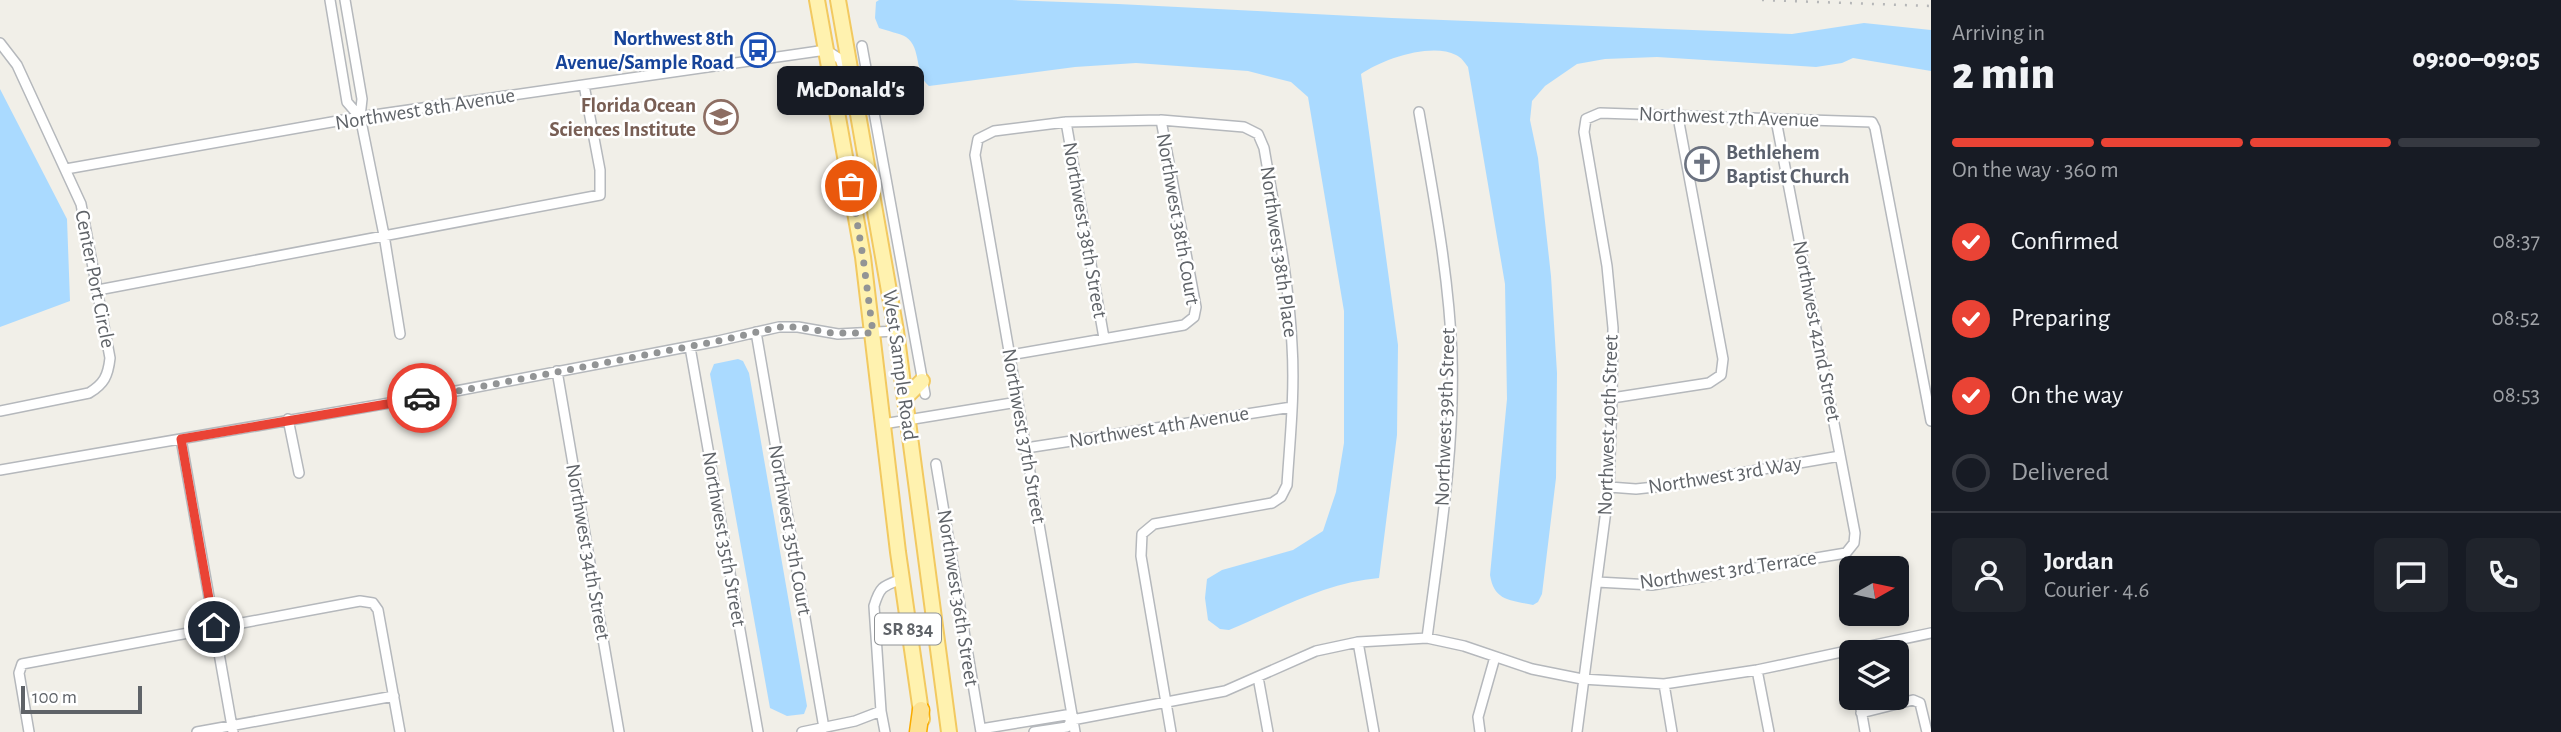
<!DOCTYPE html>
<meta charset="utf-8">
<style>
body{margin:0;font-family:"Alegreya Sans",sans-serif;background:#20242c;color:#f1f3f6;height:100vh;display:flex;flex-direction:column;font-size:26px;white-space:nowrap}
*{box-sizing:border-box;margin:0}
p{font-size:23px;color:#9ea1a6}
.icon{flex:none;width:38px;height:38px;fill:none;stroke:currentColor;stroke-width:2;stroke-linecap:round;stroke-linejoin:round}
.map{position:relative;flex:1;overflow:hidden}
.details{display:flex;flex-direction:column;background:#171b24;width:630px}
.details>*{flex:none}
.needle{width:46px;rotate:81deg}
.tools{position:absolute;left:1839px;top:556px;display:grid;gap:14px}
.tools a{display:grid;place-items:center;width:70px;height:70px;border-radius:10px;background:#171b24;box-shadow:0 4px 10px #0003;font-size:35px}
.scale{position:absolute;left:21px;bottom:18px;width:121px;box-sizing:border-box;padding-left:7px;border:4px solid #5f6368;border-top:0;font-size:19px;line-height:24px;white-space:nowrap;color:#5f6368;-webkit-text-stroke:5px #fff;paint-order:stroke}
.pin{position:absolute;display:grid;place-items:center;width:60px;height:60px;color:#fff;margin:-30px;border:4px solid #fff;border-radius:50%;box-shadow:0 2px 7px #0007}
.courier{position:absolute;display:grid;place-items:center;width:70px;height:70px;margin:-35px;border:5px solid #ea4335;border-radius:50%;background:#fff;color:#222;box-shadow:0 2px 9px #0007}
.bubble{position:absolute;height:49px;border-radius:10px;background:#171b24;box-shadow:0 4px 10px #0003;font-size:23px;font-weight:800;line-height:49px;text-align:center}
.summary em{font-style:normal;font-weight:800}
.summary div{display:flex;flex-direction:column-reverse}
.summary{display:flex;align-items:center;justify-content:space-between;height:119px;padding:0 21px}
h1{font-size:46px;font-weight:800;line-height:52px}
.bar{display:grid;grid-template-columns:repeat(4,1fr);gap:10px 7px;align-content:center;height:84px;padding:0 21px}
.bar i{height:9px;border-radius:5px;background:#363941}
.bar .selected{background:#ea4335}
.bar p{grid-column:span 4}
.line{display:flex;align-items:center;gap:18px;padding:0 21px;border-top:2px solid #363941}
.line div{flex:1}
.round{display:grid;place-items:center;flex:none;width:74px;height:74px;border-radius:10px;background:#20242c}
ol{padding:0 21px;list-style:none}
li{display:flex;align-items:center;gap:21px;height:77px}
li p{margin-inline-start:auto}
li .icon{padding:7px;border-radius:50%;background:#ea4335;color:#fff;stroke-width:4}
li:last-child{color:#9ea1a6}
li i{width:38px;height:38px;border:4px solid #363941;border-radius:50%}
main{display:flex;flex:1;min-height:0}
.map>svg:first-child{display:block}
</style>
<main>
<div class="map">
<svg width="1931" height="732" viewBox="0 0 1931 732">
<rect width="100%" height="100%" fill="#f1efe8"/>
<path fill="#aadaff" d="M879,0h133l106,4 274,14 400,16 72,-11 67,7v41l-78,-13 -11,5 -26,4 -159,-10 -52,2 -28,5 -32,22 -13,15 -2,19 8,38 13,118 6,97 -1,105 -14,116 -4,8 -5,3c-23,-5 -39,-4 -43,-30l17,-176 -2,-115 -37,-217c-3,-4 -7,-10 -12,-12 -24,-13 -74,4 -95,19l37,271 -1,90 -18,143c-52,4 -102,32 -150,52l-9,-1 -12,-9 -3,-22 2,-19 15,-9 71,-20 30,-19 13,-39 8,-49v-132l-36,-214 -17,-15 -43,-11 -112,-8 -61,4 -146,19c-15,-12 -7,-38 -23,-49 -7,-4 -19,-6 -27,-9l-4,-10 1,-16z
M0,89l67,130 3,82 -70,26z
M738,359l5,2 6,12 58,333 -3,8 -17,2 -17,-8 -60,-334 4,-10z"/>
<g fill="none" stroke-linecap="round" stroke-linejoin="round">
<g stroke="#b5b8bc" stroke-width="12">
<path id="street" d="M330,0l17,102 13,15 2,9 22,109 16,99
M345,0l17,99 -2,18
M0,43l17,22 64,139 29,154c-2,18 -6,26 -21,35l-89,18
M862,46l63,348
M1419,112c14,81 30,162 33,244 3,94 -13,189 -25,282
M1066,122l38,216
M66,169l294,-52 466,-67 14,9 6,17
M98,290l502,-95v-25l-16,-85
M756,332l68,396
M690,347l68,385
M1010,355l174,-30 10,-8 2,-10 -35,-187
M557,371l62,361
M1612,398l97,-15 12,-8 2,-16 -45,-242
M288,419l11,54
M883,424l135,-22
M181,439l52,293
M1026,448l266,-41
M936,464l45,268
M0,470l430,-74 288,-55 61,-14h19l40,7 58,-3
M1609,487l27,2 28,-3 176,-30
M1597,582l55,3 194,-32 8,-10 1,-10 -79,-413
M1358,642l16,90
M1757,670l12,62
M1258,677l10,55
M1664,684l8,48
M1859,698l6,34
M1861,713l52,-13 7,3 7,29
M981,729l85,-14 6,5
M29,732l-10,-59 3,-9 338,-63 13,2 5,7 22,122
M197,732l197,-36
M802,732l53,-11 26,-10
M885,732l-4,-21 -7,-105c6,-20 9,-20 28,-27
M1034,732l33,-5 5,-7 153,-29 91,-40 42,-9 69,-4 37,8 68,23 50,10 82,5 93,-14 174,-37
M1075,732l-100,-577 3,-16 16,-8 72,-9 95,-2 83,7 14,7 6,14c11,65 25,131 28,197 3,47 -2,93 -5,140l-6,12 -9,6 -118,21 -12,10 -1,22 30,176
M1480,732l-2,-15 17,-60
M1577,732l32,-245 3,-89 1,-70 -6,-62 -23,-134 2,-13 14,-6 272,9 3,6 56,293"/>
</g>
<g stroke="#f2c960" stroke-width="18">
<path id="primary" d="M817,0l46,257 35,295 24,167
M838,0l58,331 53,401
M906,397l16,-16"/>
</g>
<g stroke="#f9ab00" stroke-width="19">
<path id="highway" d="M918,732l3,-22"/>
</g>
<use href="#street" stroke="#fff" stroke-width="9"/>
<use href="#primary" stroke="#fff2af" stroke-width="14"/>
<use href="#highway" stroke="#fde293" stroke-width="16"/>
<path stroke="#b6b7b8" stroke-width="2.5" stroke-dasharray="2 9" stroke-linecap="butt" d="M1762,0l169,6"/>
</g>
<g fill="none" stroke-linecap="round" stroke-linejoin="round">
<path stroke="#929495" stroke-width="7" stroke-dasharray="0 12.6" d="M422,398l296,-57 61,-14h19l34,6h41l-10,-76 -12,-71"/>
<path stroke="#ea4335" stroke-width="9" d="M214,627l-33,-188 241,-41"/>
</g>
<defs>
<g id="bus-ring" transform="scale(1.75)"><circle r="9.5" fill="#fff" stroke="#1a4fb4" stroke-width="1.5"/><path d="M-5-6H5V4H4V6H2V4H-2V6H-4V4H-5ZM-3.5-4V0h7V-4ZM-3.5 1.2v1.5H-2V1.2ZM2 1.2v1.5H3.5V1.2Z" fill="#1a4fb4"/></g>
<g id="school-ring" transform="scale(1.75)"><circle r="9.5" fill="#fff" stroke="#8d6e63" stroke-width="1.5"/><path d="M0-5L7-2L0 1L-7-2ZM-4 1L0 2.5L4 1V4Q0 6-4 4Z" fill="#8d6e63"/></g>
<g id="church-ring" transform="scale(1.75)"><circle r="9.5" fill="#fff" stroke="#6b7280" stroke-width="1.5"/><path d="M-1.2-6h2.4v3.5h3.3v2.4h-3.3V6h-2.4V-.1h-3.3v-2.4h3.3Z" fill="#6b7280"/></g>
</defs>
<g fill-rule="evenodd">
<use href="#bus-ring" x="758" y="50"/>
<use href="#school-ring" x="721" y="117"/>
<use href="#church-ring" x="1702" y="164"/>
</g>
<g text-anchor="middle" dominant-baseline="central" stroke-width="5" stroke-linejoin="round" paint-order="stroke">
<rect fill="#fff" stroke="#8f9295" stroke-width="2" x="875" y="613.5" width="66" height="31" rx="5"/>
<g font-size="19" font-weight="bold" fill="#5f6368">
<text x="908" y="629">SR 834</text>
</g>
<g font-size="21" font-weight="bold" fill="#164399" stroke="#fff" text-anchor="end">
<text x="734" y="38">Northwest 8th<tspan x="734" dy="24">Avenue/Sample Road</tspan></text>
</g>
<g font-size="21" font-weight="bold" fill="#785e54" stroke="#fff" text-anchor="end">
<text x="696" y="105">Florida Ocean<tspan x="696" dy="24">Sciences Institute</tspan></text>
</g>
<g font-size="21" fill="#5f6368" stroke="#fff">
<text transform="translate(425 109) rotate(-9)">Northwest 8th Avenue</text>
<text transform="translate(1729 117) rotate(2)">Northwest 7th Avenue</text>
<text transform="translate(1178 219) rotate(80)">Northwest 38th Court</text>
<text transform="translate(1085 230) rotate(80)">Northwest 38th Street</text>
<text transform="translate(1279 252) rotate(82)">Northwest 38th Place</text>
<text transform="translate(95 279) rotate(79)">Center Port Circle</text>
<text transform="translate(1817 331) rotate(79)">Northwest 42nd Street</text>
<text transform="translate(900 365) rotate(82)">West Sample Road</text>
<text transform="translate(1445 417) rotate(-88)">Northwest 39th Street</text>
<text transform="translate(1608 425) rotate(-88)">Northwest 40th Street</text>
<text transform="translate(1159 427) rotate(-9)">Northwest 4th Avenue</text>
<text transform="translate(1024 436) rotate(80)">Northwest 37th Street</text>
<text transform="translate(1725 475) rotate(-9)">Northwest 3rd Way</text>
<text transform="translate(790 530) rotate(80)">Northwest 35th Court</text>
<text transform="translate(724 539) rotate(80)">Northwest 35th Street</text>
<text transform="translate(588 552) rotate(80)">Northwest 34th Street</text>
<text transform="translate(1728 570) rotate(-8)">Northwest 3rd Terrace</text>
<text transform="translate(958 598) rotate(81)">Northwest 36th Street</text>
</g>
<g font-size="21" font-weight="bold" fill="#5b616d" stroke="#fff" text-anchor="start">
<text x="1726" y="152">Bethlehem<tspan x="1726" dy="24">Baptist Church</tspan></text>
</g>
</g>
</svg>
<div class="tools">
<a><svg class="needle" viewBox="-14 -14 28 28"><path d="M0-13l5 13h-10z" fill="#e53935"/><path d="M0 13l5-13h-10z" fill="#9ea1a6"/></svg></a>
<a><svg class="icon" aria-label="layers" viewBox="0 0 24 24"><path d="M12 4l9 5-9 5-9-5zM3 14l9 5 9-5"/></svg></a>
</div>
<div class="scale">100 m</div>
<div class="pin" style="left:851px;top:186px;background:#ea580c"><svg class="icon" aria-label="bag" viewBox="0 0 24 24"><path d="M5 8h14l-1 12H6zM9 8a3 3 0 0 1 6 0"/></svg></div>
<div class="pin" style="left:214px;top:627px;background:#1f2937"><svg class="icon" aria-label="home" viewBox="0 0 24 24"><path d="M3 11l9-7 9 7M6 9v11h12V9"/></svg></div>
<div class="courier" style="left:422px;top:398px"><svg class="icon" aria-label="car" viewBox="0 0 24 24"><path d="M5 17H2v-5l4-1 3-4h7l3 4 3 1v5h-3M9 17h6M6 11h13"/><circle cx="7" cy="17" r="2"/><circle cx="17" cy="17" r="2"/></svg></div>
<div class="bubble" style="left:777px;top:66px;width:147px">McDonald's</div>
</div>
<section class="details">
<div class="summary"><div><h1>2 min</h1><p>Arriving in</p></div><em>09:00–09:05</em></div>
<div class="bar"><i class="selected"></i><i class="selected"></i><i class="selected"></i><i></i><p>On the way · 360 m</p></div>
<ol>
<li><svg class="icon" aria-label="check" viewBox="0 0 24 24"><path d="M5 12l5 5 9-10"/></svg>Confirmed<p>08:37</p></li>
<li><svg class="icon" aria-label="check" viewBox="0 0 24 24"><path d="M5 12l5 5 9-10"/></svg>Preparing<p>08:52</p></li>
<li><svg class="icon" aria-label="check" viewBox="0 0 24 24"><path d="M5 12l5 5 9-10"/></svg>On the way<p>08:53</p></li>
<li><i></i>Delivered</li>
</ol>
<div class="line" style="height:126px"><a class="round"><svg class="icon" aria-label="person" viewBox="0 0 24 24"><circle cx="12" cy="8" r="4"/><path d="M4 21q1-7 8-7t8 7"/></svg></a><div><b>Jordan</b><p>Courier · 4.6</p></div><a class="round"><svg class="icon" aria-label="chat" viewBox="0 0 24 24"><path d="M4 5h16v11H9l-5 4z"/></svg></a><a class="round"><svg class="icon" aria-label="phone" viewBox="0 0 24 24"><path d="M5 4h4l2 5-3 2q2 4 5 5l2-3 5 2v4C11 20 4 13 5 4z"/></svg></a></div>
</section>
</main>
